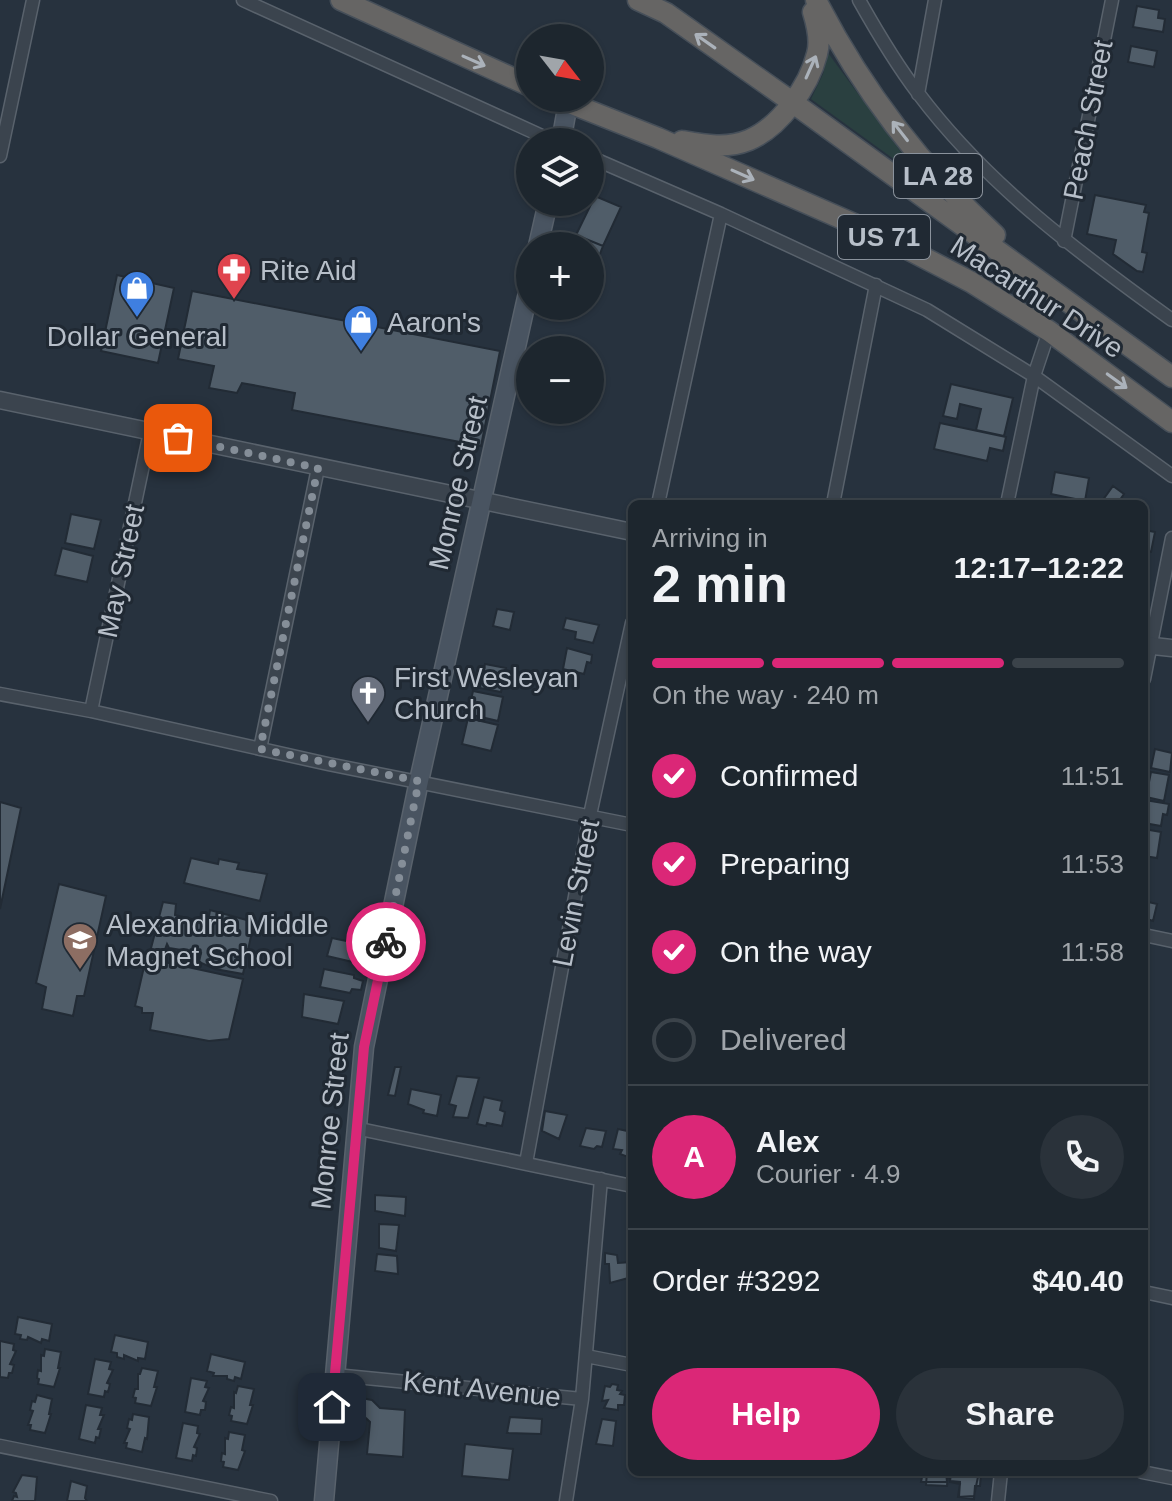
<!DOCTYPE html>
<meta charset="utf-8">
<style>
body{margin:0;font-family:Arial,sans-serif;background:#2a323a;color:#f1f3f6;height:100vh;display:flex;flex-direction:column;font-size:30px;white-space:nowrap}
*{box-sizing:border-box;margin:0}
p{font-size:26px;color:#a0a5aa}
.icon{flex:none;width:44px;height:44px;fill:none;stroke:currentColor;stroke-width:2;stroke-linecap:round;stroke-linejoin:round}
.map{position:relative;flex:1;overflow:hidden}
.details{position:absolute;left:628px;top:500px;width:520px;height:976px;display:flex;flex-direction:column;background:#1d262e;border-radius:12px;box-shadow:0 2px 6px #0004,0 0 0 2px #3b434a}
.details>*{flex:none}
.needle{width:52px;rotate:121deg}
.fabs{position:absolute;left:516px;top:24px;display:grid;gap:16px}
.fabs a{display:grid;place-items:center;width:88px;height:88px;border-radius:50%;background:#1d262e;box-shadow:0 2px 6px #0004,0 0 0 2px #3b434a;font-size:40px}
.pin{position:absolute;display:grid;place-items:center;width:68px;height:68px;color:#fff;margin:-34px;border-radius:16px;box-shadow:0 4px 12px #0006}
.courier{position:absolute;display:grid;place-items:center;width:80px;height:80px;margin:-40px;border:6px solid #db2777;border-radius:50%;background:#fff;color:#222;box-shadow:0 2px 10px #0007}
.summary em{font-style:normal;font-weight:700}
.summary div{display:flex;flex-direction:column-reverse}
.summary{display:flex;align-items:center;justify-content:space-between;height:136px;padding:0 24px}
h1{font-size:52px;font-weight:700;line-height:60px}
.bar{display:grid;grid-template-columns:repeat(4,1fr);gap:12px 8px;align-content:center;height:96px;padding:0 24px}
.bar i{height:10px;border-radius:6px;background:#3b434a}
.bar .active{background:#db2777}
.bar p{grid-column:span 4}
.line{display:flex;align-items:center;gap:20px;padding:0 24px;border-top:2px solid #3b434a}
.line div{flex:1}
.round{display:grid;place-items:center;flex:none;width:84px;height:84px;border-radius:42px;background:#2a323a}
ol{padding:0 24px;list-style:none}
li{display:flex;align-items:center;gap:24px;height:88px}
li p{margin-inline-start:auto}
li .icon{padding:8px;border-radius:50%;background:#db2777;color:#fff;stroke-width:4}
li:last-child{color:#a0a5aa}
li i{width:44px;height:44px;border:4px solid #3b434a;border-radius:50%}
.cta{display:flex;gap:16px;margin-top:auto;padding:16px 24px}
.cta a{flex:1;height:92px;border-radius:48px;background:#db2777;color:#fff;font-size:32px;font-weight:700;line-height:92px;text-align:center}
.cta a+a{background:#2a323a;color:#f1f3f6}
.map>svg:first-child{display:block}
</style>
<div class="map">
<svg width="1172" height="1501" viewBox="0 0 1172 1501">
<rect width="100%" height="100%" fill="#27323e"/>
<path fill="#2a4040" d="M828,53l92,125 -109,-79 12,-25z"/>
<path fill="#505d69" stroke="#222b35" stroke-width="2" d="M1137,6l22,4 -1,8 7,1 -2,13 -30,-5z
M1131,46l26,5 -3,16 -26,-5z
M1095,195l51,10 -2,7 5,1 -7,39 5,1 -4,19 -6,-1 -24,-17 3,-14 -29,-6z
M595,196l26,11 -18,39 -27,-11z
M576,235l27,11 -5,13 -8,-3v-10h-17z
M117,275l57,13 -16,75 -57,-12z
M192,291l308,60 -19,95 -189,-36 3,-17 -53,-10 -5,10 -28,-5 5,-22 -36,-7z
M951,384l62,14 -9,38 -28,-6 5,-21 -21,-5 -3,15 -14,-3z
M940,423l66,14 -3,14 -13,-3 -3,13 -53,-12z
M1055,472l34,6 -4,23 -34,-7z
M1113,486l11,8 -7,10h-17z
M71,514l30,6 -7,29 -29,-6z
M1144,530l11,2 -4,20 -7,-1z
M62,548l31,8 -6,26 -32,-7z
M497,609l17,3 -4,18 -17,-4z
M566,618l33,7 -6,18 -18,-4 1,-7 -13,-3z
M567,648l25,7 -1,8 -4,-1 -3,12 -21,-5z
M485,664l21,4 -5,24 -21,-4z
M473,691l30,6 -5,24 -30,-7z
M468,718l30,7 -7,26 -29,-7z
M1155,749l17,4 -2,19 -19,-4z
M1151,772l18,3 -5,26 -18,-4z
M1145,800l24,4 -2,11 -4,-1 -2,12 -17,-3z
M0,802l21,6 -21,101z
M1144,829l17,3 -4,26 -13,-2z
M191,858l27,6 1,-5 20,4 -2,6 30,5 -7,27 -76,-18z
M59,884l47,12 -22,100h-7l-4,20 -31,-7 4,-22 -10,-4z
M1144,901l13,3 -4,17 -9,-3z
M163,902l13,2 -1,11 33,8 2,-13 44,12 -11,52 -28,-5 -16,-7 2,-9 -32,-5 -2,-4 -4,11 -13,-3z
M332,938l29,6 -4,19 -30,-7z
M146,958l97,21 -14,60 -20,2 -59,-11 3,-17h-11v-5l-7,-2z
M324,969l30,6v3l9,3 -2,9 -9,-1 -2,4 -30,-6z
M304,994l40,7 -6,23 -36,-7z
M395,1067h6l-6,29 -7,-1z
M457,1076l22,2 -11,40 -15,-1 3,-11 -7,-2z
M411,1089l30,6 -4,21 -14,-3 1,-3 -16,-6z
M484,1097l18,4 -2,9 5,2 -3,14 -15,-3 -1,3 -9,-2z
M545,1111l22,4 -8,24 -17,-8z
M632,1126v26h-3l-1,5 -8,-3 2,-4 -9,-1 5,-20 14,3z
M586,1128l20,3 -4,16 -5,-1 -3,3 -14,-3z
M375,1195l31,2 -1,19 -30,-5z
M379,1224l20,1 -3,26 -17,-3z
M605,1253l12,2 1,8 14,-1v15l-22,6 -1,-19h-4z
M377,1254l20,2 1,18 -23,-3z
M18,1317l34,7 -3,17 -7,-2 -1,4 -13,-6 -1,3 -7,-1 1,-4 -6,-1z
M115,1335l33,7 -3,17 -7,-1v3l-14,-6v4l-7,-2v-4l-6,-1z
M0,1341l14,3 -1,6 3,1 -6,13 4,1 -2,8h-3l-1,5 -8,-1z
M45,1349l16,3 -3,16h2l-6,19 -16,-3 1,-5 -2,-1 1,-8 3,1v-16l3,1z
M211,1354l34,8 -4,17 -6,-2 -1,4 -7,-2v-3h-14l1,-3 -7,-2z
M95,1359l16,3 -2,7 4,1 -6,13 3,1 -2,8 -3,-1 -1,6 -16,-3z
M142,1368l16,3 -4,16h3l-6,19 -16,-3 1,-5 -3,-1 2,-8h3v-15h2z
M191,1378l16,3 -2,6 4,1 -6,13 3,1 -1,8h-4l-1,5 -15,-3z
M612,1384l6,1 -1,5 5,1 -2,3 5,1 -1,10h-6v5l-14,-2 4,-8 -6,1 3,-15 5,1z
M238,1386l16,3 -4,16h3l-6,19 -16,-3 1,-5 -3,-1 2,-8 3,1v-16l2,1z
M37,1395l15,4 -3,15h2l-6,19 -15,-3 1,-5h-3l5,-14 -3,-1 2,-9 3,1z
M361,1398l11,2 8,8 25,2 -2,47 -36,-3 3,-32 -17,-16z
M86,1405l16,3 -2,7h4l-6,14h3l-2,9 -3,-1 -1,6 -16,-4z
M133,1414l16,3 -2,22 -2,-1 -3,14 -16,-4 1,-5h-3l6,-14 -3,-1 2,-9 3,1z
M510,1417l32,2 -1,15 -34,-1z
M602,1419l14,2 -3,25 -17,-2z
M183,1423l15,3 -1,7 3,1 -6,13 3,1 -1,8 -3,-1 -1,6 -16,-3z
M229,1432l16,3 -3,15 3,1 -7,19 -15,-3 1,-5 -3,-1 1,-8 3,1v-16l3,1z
M465,1444l48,5 -4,31 -47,-4z
M923,1472h23l1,10h-26z
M927,1472h21l-1,14 -21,-1z
M950,1472h31l-1,14h-5l-1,13 -15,-2 1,-15 -10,-1z
M951,1472h28l-5,24 -16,1 2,-13 -10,-2z
M22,1475l15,2 -2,24h-23l2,-5 3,1 -1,-4 -3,-1z
M71,1481l16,5 -2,12 2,3h-20z"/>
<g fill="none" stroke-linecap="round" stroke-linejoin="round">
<g stroke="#59626c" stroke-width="15">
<path id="minor" d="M243,0l312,142
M859,0c18,32 37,64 59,93 69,92 161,160 254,227
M918,94l17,-94
M0,156l33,-156
M590,157l131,57 206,96 107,66 138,100
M1064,241l48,-241
M658,504l63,-290
M833,504l43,-219
M1007,504l27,-128 15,-45
M1144,679l28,-141
M0,694l91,17 237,53 304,61
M91,711l59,-279
M260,749l58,-281
M1144,935l28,6
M355,1128l277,58
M526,1163l64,-348 42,-192
M1144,1292l28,6
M586,1356l46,9
M335,1375l247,24
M0,1446l271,55
M1142,1472l30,6
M566,1501l16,-102 19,-220
M998,1501l3,-29"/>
</g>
<g stroke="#59626c" stroke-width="19">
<path id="tertiary" d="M0,400l632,132
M1144,645l28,3"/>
</g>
<g stroke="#59626c" stroke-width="21">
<path id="secondary" d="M561,142l7,-39
M538,246l10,-44
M324,1501l40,-454 55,-266 111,-497"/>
</g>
<g stroke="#464f59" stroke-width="23">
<path id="trunk" d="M341,0l189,86
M638,0l28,13 126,89 380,275
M816,0c45,88 106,168 179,235
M557,98l101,40 228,100 85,44 78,49 123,91
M682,141c23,4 45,8 67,-1 31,-13 60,-54 68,-86 4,-14 0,-29 -4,-42"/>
</g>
<use href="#minor" stroke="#3b444e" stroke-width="12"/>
<use href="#tertiary" stroke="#3b444e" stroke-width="16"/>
<use href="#secondary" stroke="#495461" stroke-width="18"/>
<use href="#trunk" stroke="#666564" stroke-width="20"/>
</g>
<defs><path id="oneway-shaft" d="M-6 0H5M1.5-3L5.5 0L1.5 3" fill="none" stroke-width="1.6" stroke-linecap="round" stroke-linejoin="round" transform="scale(2)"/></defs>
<g stroke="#abb2ba">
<use href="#oneway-shaft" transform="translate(705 41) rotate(-145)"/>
<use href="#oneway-shaft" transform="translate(474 61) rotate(24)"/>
<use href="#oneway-shaft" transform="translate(811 67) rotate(-66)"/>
<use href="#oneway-shaft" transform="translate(900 131) rotate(-128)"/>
<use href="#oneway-shaft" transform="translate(743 175) rotate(24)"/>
<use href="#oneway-shaft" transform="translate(1117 381) rotate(36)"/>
</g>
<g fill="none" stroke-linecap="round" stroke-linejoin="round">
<path stroke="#858e98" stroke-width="8" stroke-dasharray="0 14.4" d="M178,438l140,30 -58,281 159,32 -33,161"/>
<path stroke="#db2777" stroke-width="10" d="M332,1407l32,-360 22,-105"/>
</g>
<defs>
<g id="pharmacy-pin" transform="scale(1.8)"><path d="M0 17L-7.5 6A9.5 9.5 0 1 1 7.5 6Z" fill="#e0444e" stroke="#202933"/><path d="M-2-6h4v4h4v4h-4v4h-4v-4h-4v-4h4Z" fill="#fff"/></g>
<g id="shop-pin" transform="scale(1.8)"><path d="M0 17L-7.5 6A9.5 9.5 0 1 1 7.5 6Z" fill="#3f7fe0" stroke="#202933"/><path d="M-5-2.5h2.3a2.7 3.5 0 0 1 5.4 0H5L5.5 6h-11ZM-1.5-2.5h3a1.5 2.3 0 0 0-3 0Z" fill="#fff"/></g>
<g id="church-pin" transform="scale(1.8)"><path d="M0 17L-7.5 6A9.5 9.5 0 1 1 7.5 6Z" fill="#6b7280" stroke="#202933"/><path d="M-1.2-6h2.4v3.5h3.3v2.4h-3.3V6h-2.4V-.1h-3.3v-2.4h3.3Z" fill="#fff"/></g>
<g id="school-pin" transform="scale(1.8)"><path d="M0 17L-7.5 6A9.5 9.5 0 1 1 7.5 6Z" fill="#8d6e63" stroke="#202933"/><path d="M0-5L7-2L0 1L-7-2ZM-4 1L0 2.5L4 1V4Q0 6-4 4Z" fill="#fff"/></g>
</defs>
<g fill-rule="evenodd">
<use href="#pharmacy-pin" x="234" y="270"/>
<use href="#shop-pin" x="137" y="288"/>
<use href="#shop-pin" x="361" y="322"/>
<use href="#church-pin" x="368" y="693"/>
<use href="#school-pin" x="80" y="940"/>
</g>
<g text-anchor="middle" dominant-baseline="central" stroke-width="6" stroke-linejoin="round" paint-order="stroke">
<g fill="#202933" stroke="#8a929c" stroke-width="2">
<rect x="894" y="154" width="88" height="44" rx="6"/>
<rect x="838" y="215" width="92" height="44" rx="6"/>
</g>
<g font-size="26" font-weight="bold" fill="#b7bfc9">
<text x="938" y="176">LA 28</text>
<text x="884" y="237">US 71</text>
</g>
<g font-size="28" fill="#b7bfc9" stroke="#202933">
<text transform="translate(1088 120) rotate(-79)">Peach Street</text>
<text transform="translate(1037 297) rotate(33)">Macarthur Drive</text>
<text transform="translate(458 483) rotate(-77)">Monroe Street</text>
<text transform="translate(121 571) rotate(-78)">May Street</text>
<text transform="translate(576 893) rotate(-79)">Levin Street</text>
<text transform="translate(330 1121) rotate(-84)">Monroe Street</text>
<text transform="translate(482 1389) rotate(6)">Kent Avenue</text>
</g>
<g font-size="28" fill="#b7bfc9" stroke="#202933" text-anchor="start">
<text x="260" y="270">Rite Aid</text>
<text x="387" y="322">Aaron's</text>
<text x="137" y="336" text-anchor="middle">Dollar General</text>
<text x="394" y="677">First Wesleyan<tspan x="394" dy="32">Church</tspan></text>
<text x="106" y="924">Alexandria Middle<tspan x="106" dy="32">Magnet School</tspan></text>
</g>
</g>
</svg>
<div class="fabs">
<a><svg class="needle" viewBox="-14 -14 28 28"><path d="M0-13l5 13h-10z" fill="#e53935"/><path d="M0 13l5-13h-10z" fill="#a0a5aa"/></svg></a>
<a><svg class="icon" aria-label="layers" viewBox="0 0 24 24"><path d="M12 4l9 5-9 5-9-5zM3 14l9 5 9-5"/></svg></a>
<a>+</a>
<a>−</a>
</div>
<div class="pin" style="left:178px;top:438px;background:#ea580c"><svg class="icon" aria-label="bag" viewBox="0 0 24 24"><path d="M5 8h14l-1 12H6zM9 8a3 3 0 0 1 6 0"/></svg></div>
<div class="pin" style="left:332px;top:1407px;background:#1f2937"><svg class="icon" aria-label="home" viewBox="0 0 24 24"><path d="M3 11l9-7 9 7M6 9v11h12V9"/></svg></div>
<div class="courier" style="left:386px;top:942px"><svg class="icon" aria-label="bike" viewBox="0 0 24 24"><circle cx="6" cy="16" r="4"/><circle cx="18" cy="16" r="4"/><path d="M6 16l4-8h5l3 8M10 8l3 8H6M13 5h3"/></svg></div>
<section class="details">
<div class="summary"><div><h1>2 min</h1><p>Arriving in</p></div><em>12:17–12:22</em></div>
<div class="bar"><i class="active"></i><i class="active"></i><i class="active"></i><i></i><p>On the way · 240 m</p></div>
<ol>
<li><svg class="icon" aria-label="check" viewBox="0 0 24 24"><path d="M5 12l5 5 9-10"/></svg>Confirmed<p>11:51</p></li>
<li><svg class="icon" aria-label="check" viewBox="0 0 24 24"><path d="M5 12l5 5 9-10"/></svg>Preparing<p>11:53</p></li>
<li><svg class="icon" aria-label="check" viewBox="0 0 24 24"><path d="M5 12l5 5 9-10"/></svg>On the way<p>11:58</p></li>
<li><i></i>Delivered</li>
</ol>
<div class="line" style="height:144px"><b class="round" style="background:#db2777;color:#fff">A</b><div><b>Alex</b><p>Courier · 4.9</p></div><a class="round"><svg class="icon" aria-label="phone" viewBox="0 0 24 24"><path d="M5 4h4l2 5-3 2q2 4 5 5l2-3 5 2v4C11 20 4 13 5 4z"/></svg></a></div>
<div class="line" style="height:104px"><div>Order #3292</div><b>$40.40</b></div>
<div class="cta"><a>Help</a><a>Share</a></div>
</section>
</div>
